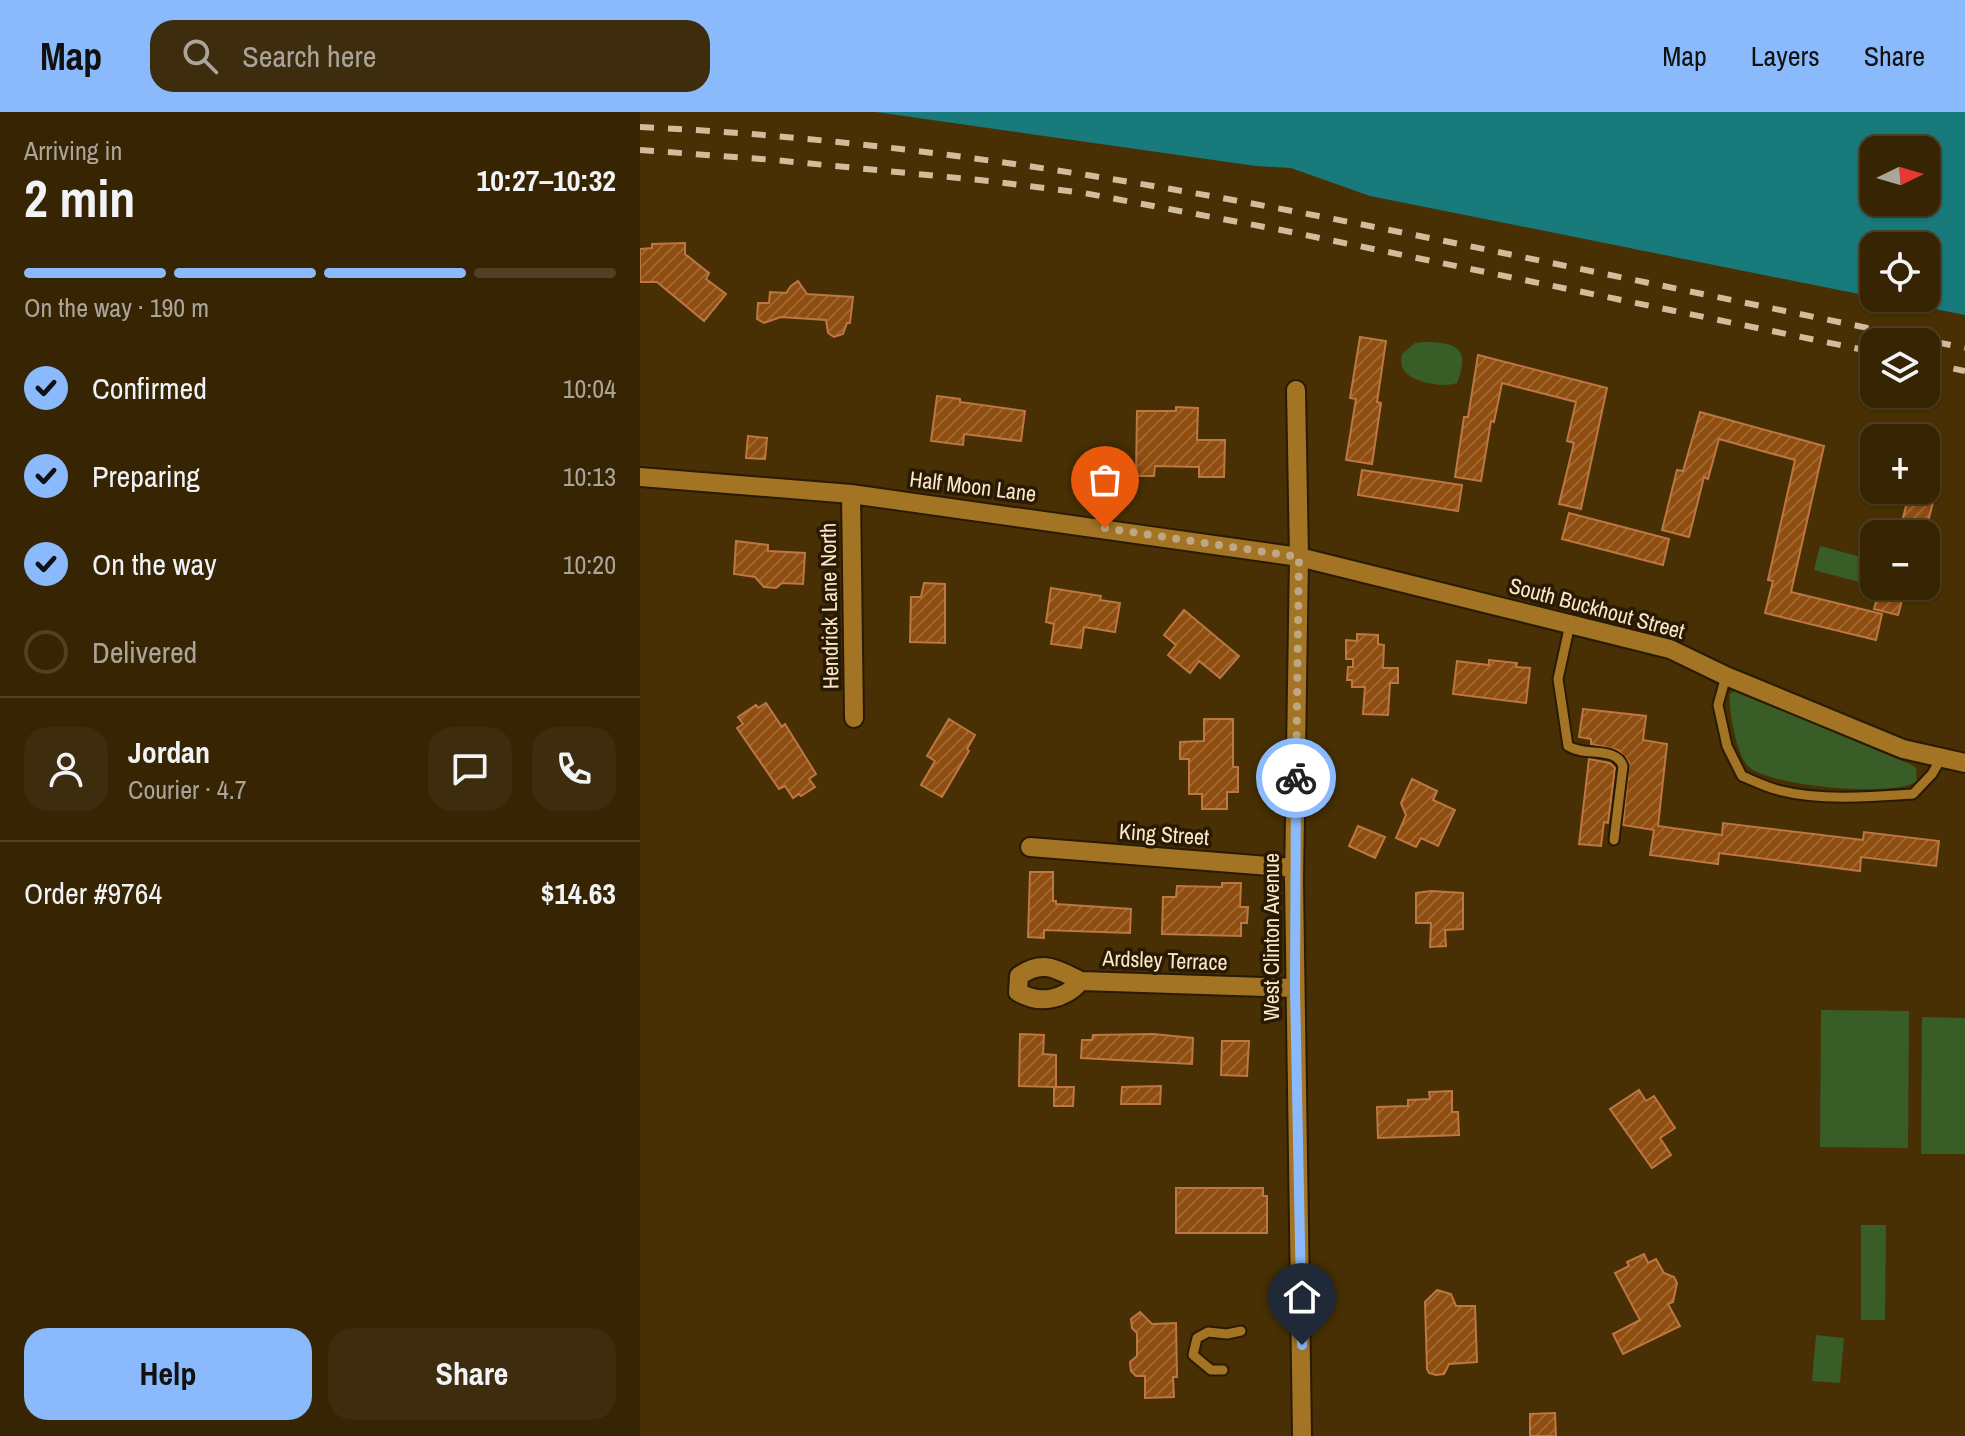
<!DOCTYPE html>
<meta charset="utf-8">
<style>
body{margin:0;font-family:"Archivo Narrow",sans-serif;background:#3d2c0d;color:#f1f3f6;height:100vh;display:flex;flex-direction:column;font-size:30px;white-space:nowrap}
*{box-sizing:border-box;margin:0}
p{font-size:26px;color:#aaa49a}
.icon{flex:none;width:44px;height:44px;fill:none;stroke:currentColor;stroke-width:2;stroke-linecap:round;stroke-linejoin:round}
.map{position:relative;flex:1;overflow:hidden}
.drawer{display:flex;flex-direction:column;background:#362403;width:640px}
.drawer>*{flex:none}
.needle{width:52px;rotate:85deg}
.buttons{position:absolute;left:1220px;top:24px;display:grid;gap:16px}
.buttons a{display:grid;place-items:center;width:80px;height:80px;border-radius:16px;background:#362403;box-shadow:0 2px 6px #0004,0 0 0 2px #504125;font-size:40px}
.pin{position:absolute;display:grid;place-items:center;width:68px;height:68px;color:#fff;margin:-82px -34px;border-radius:50% 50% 50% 0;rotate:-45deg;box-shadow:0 0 8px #0007}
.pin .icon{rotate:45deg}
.courier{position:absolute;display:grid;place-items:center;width:80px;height:80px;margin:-40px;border:6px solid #8abafc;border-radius:50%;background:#fff;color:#222;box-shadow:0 2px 10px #0007}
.overview em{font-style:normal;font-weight:700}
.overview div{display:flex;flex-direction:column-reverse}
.overview{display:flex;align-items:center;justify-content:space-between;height:136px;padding:0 24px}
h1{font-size:52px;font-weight:700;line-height:60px}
.bar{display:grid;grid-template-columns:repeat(4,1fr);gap:12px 8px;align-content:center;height:96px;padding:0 24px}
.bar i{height:10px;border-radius:6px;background:#504125}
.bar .selected{background:#8abafc}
.bar p{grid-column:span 4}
.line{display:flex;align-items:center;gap:20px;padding:0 24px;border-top:2px solid #504125}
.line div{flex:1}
.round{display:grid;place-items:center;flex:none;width:84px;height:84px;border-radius:24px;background:#3d2c0d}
ol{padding:0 24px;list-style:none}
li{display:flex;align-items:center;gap:24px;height:88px}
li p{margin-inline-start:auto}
li .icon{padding:8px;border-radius:50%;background:#8abafc;color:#111;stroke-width:4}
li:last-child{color:#aaa49a}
li i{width:44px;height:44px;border:4px solid #504125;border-radius:50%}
.button{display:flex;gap:16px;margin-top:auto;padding:16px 24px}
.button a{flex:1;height:92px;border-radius:24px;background:#8abafc;color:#111;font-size:32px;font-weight:700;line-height:92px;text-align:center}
.button a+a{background:#3d2c0d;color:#f1f3f6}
header{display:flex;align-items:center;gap:48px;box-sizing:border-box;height:112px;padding:0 40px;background:#8abafc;color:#111}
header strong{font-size:38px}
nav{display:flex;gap:44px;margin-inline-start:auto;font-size:28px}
.search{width:560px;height:72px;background:#3d2c0d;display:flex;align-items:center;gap:20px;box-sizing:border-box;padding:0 28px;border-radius:24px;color:#aaa49a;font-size:30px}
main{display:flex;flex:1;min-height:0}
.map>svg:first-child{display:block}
</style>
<header>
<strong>Map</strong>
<div class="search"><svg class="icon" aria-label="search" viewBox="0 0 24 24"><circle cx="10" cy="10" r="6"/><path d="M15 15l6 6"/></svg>Search here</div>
<nav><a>Map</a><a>Layers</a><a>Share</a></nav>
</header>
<main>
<section class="drawer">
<div class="overview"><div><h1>2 min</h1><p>Arriving in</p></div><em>10:27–10:32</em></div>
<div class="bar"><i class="selected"></i><i class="selected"></i><i class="selected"></i><i></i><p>On the way · 190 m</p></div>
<ol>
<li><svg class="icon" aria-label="check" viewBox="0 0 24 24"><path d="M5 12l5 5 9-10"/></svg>Confirmed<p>10:04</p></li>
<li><svg class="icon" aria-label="check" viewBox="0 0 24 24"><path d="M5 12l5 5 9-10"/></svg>Preparing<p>10:13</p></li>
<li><svg class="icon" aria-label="check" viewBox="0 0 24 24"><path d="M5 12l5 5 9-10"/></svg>On the way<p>10:20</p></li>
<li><i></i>Delivered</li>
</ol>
<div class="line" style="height:144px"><a class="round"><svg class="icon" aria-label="person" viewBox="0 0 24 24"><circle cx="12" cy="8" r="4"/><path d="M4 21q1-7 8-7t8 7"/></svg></a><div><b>Jordan</b><p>Courier · 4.7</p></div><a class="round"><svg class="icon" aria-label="chat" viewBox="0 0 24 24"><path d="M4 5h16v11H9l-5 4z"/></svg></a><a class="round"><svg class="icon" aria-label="phone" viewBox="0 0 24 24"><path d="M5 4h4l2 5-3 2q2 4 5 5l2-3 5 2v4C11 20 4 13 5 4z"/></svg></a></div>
<div class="line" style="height:104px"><div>Order #9764</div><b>$14.63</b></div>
<div class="button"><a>Help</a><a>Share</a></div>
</section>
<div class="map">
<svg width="1325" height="1324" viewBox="0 0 1325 1324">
<defs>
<pattern id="building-hatch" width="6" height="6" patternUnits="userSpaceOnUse" patternTransform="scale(2)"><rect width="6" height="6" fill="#8f4d0f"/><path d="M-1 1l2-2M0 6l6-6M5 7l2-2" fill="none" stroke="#a06731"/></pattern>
</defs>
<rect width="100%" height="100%" fill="#483004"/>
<path fill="#385d27" d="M785,230c34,0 45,8 32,41 -14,5 -40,0 -51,-10 -6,-6 -5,-12 -4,-19l13,-11z
M1180,434l45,12 -6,24 -45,-12z
M1094,579l178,74 4,3 1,13c-21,17 -151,5 -169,-15 -11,-11 -20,-56 -18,-72z
M1181,898l88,1 -1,137 -88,-1z
M1282,905l43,1v136h-44z
M1221,1113h25l-1,95h-24z
M1176,1223l28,3 -4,45 -28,-2z"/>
<path fill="#197a7c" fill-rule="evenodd" d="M236,0h1089v203l-86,-17h47v-52h-52v51l-504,-101 -79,-28 -35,-2zM1234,38h52v52h-52z"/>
<path fill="url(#building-hatch)" stroke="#bc7743" stroke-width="2" d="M45,131v11l24,19 -3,6 20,15 -22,27 -47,-39h-17v-33l12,-1v-4z
M158,169l9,13 46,3 -3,26h-3l-4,11 -9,3 -6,-4 -2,-13 -45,-3 -17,6 -7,-4 1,-16h11l1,-11 16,1 5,-7z
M720,225l26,4 -9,61 4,1 -9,61 -26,-4 10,-61 -6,-1z
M838,243l129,33 -26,121 -22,-5 15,-61 -7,-2 9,-39 -74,-19 -8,39 -3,-1 -10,60 -26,-4 9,-60h4z
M297,284l23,3v3l65,9 -4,30 -57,-7 -1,11 -32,-4z
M536,295l22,1 -1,32h28l-1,37h-25v-10l-44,-1 -1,10h-18l1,-65h39z
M1060,300l124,34 -33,146 91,22 -6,26 -111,-27 8,-32 -5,-1 27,-120 -76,-21 -11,40 -4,-2 -15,60 -27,-7 15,-60 6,1z
M108,324l19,2 -2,21 -19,-1z
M722,358l100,15 -4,26 -100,-16z
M1270,378h26l-11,44h-26z
M929,401l100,26 -6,26 -101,-26z
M96,429l32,4v6l37,2 -2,31 -21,-1 -6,5 -12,-1 -9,-10 -21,-3z
M284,471l21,1v59l-35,-1 1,-45h10z
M1240,474h26l-8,29 -24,-6z
M411,476l50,8 -1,4 20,3 -5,29 -31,-5 -3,21 -30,-4 3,-20 -8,-2z
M544,498l55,46 -19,22 -21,-17 -9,12 -22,-18 8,-10 -12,-10z
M717,522l21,1v9l6,1 -1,23h15v15h-8l-2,32 -25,-1 2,-27h-13v-7h-5l1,-13h5v-8h-7v-19l11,1z
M849,548l28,3 -1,4 14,1 -4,35 -73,-9 4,-33 32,4z
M126,591l16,24 3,-3 31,50 -7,5 6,8 -14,9 -2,-2 -6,4 -8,-12 -6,3 -42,-61 6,-4 -5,-7 18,-12 2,3z
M943,597l63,7 -3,24 24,4 -9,82 64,9 1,-12 140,17 1,-8 75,9 -3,25 -75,-9 -1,14 -141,-18 -1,11 -68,-9 4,-25 -31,-5 6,-63 -11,-12 -27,-6v-5l-12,-2z
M309,607l26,16 -8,14 2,2 -27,46 -21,-12 14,-24 -8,-5z
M564,607h29v48h5v25h-11v17h-25v-15h-13v-35h-9v-17l24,-1z
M949,647l21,4 5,5 -7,55 -4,-1 -3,24 -22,-2z
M772,667l25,12 -4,9 22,10 -17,36 -17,-8 -5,9 -20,-9 10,-23 -5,-12z
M718,714l27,11 -10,21 -26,-12z
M390,760h23v29h3v3l75,5 -1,24 -86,-3v8l-16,-1z
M582,771h19l-1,24h8l-1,16h-6v13l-79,-2 1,-37h13l1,-11 45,1z
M791,779l32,2v36l-18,1 1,16 -16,1 1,-24h-15v-30z
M380,922l24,1 -1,19 13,1v32l-37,-1z
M513,922l40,4 -1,26 -111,-6 1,-18h10l1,-5z
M582,929h27l-2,35 -26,-1z
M521,974l-1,18h-39l1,-17z
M414,975h20l-1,19h-19z
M999,978l7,11 8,-5 21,32 -15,10 11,17 -19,13 -42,-59z
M812,979v21h6l1,23 -81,3 -1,-31 31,-1v-6l22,-1 -1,-7z
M536,1076h87v8h4v37h-91z
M1004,1142l4,9 8,-4 8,14 10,4 3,6 -4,19 -5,2 12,22 -57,28 -10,-20 27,-14 -25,-47 14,-7 -2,-4z
M797,1178l14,4 5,12h19l2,56 -28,2 -5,10 -8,1 -7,-2 -2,-4 -2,-67z
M500,1200l12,12 24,-1 1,54h-4l1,20 -29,1v-22h-9l-5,-5 -1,-9 7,-6v-23l-5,-5 -1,-9z
M915,1301l1,23h-26v-22z"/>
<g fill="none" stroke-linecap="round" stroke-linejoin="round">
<g stroke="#291a03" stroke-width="13">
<path id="lane" d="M930,512l-12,55 10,67c17,11 48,0 55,20l-9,74
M1086,564l-8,29 9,41 15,30c12,5 24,11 36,14 43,11 92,7 135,4l19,-20 10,-17
M583,1258h-12l-18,-15 4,-17 11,-6 19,2 14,-3"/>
</g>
<g stroke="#291a03" stroke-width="22">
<path id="street" d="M656,278l3,167 -5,323 8,556
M0,365l211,17 448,63 371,92 56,27 177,73 62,14
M211,382l3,224
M390,735l264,21
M441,869c-17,19 -41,24 -63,11l1,-16c24,-17 37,-7 62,5l214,7"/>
</g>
<use href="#lane" stroke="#a27424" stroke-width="9"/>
<use href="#street" stroke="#a27424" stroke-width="18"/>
<path stroke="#d1bc9c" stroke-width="6" stroke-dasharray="14 14" stroke-linecap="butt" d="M0,15c280,13 555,63 829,119 165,34 331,68 496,102
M0,38l134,10 215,21 95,12 197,37 593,122
M1286,251l39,8"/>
</g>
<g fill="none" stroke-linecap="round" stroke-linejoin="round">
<path stroke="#bda785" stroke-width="8" stroke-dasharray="0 14.4" d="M465,416l194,29 -3,221"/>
<path stroke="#8abafc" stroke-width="10" d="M656,666l-1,210 7,357"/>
</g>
<g text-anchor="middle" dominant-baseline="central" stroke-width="7" stroke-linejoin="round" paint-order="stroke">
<g font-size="22" fill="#fce7cb" stroke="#291a03">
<text transform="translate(333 374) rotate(7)">Half Moon Lane</text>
<text transform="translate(189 494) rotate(-91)">Hendrick Lane North</text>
<text transform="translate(957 496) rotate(15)">South Buckhout Street</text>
<text transform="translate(524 722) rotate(4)">King Street</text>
<text transform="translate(631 825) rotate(-90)">West Clinton Avenue</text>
<text transform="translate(525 848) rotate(2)">Ardsley Terrace</text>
</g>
</g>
</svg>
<div class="buttons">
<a><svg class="needle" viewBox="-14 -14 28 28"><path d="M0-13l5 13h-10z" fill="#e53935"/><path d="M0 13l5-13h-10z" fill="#aaa49a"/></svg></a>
<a><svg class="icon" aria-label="locate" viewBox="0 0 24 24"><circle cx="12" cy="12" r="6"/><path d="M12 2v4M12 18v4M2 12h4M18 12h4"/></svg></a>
<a><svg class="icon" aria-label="layers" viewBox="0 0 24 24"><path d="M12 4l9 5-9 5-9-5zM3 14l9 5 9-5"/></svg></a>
<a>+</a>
<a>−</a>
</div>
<div class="pin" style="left:465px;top:416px;background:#ea580c"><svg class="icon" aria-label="bag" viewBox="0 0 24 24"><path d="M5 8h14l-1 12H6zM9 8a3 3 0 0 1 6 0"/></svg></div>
<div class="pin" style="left:662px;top:1233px;background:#1f2937"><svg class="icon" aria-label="home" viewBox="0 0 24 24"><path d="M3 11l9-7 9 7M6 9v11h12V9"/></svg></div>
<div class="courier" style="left:656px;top:666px"><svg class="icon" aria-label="bike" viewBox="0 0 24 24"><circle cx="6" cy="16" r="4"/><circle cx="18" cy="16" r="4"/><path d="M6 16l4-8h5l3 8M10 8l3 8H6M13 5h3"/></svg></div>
</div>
</main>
